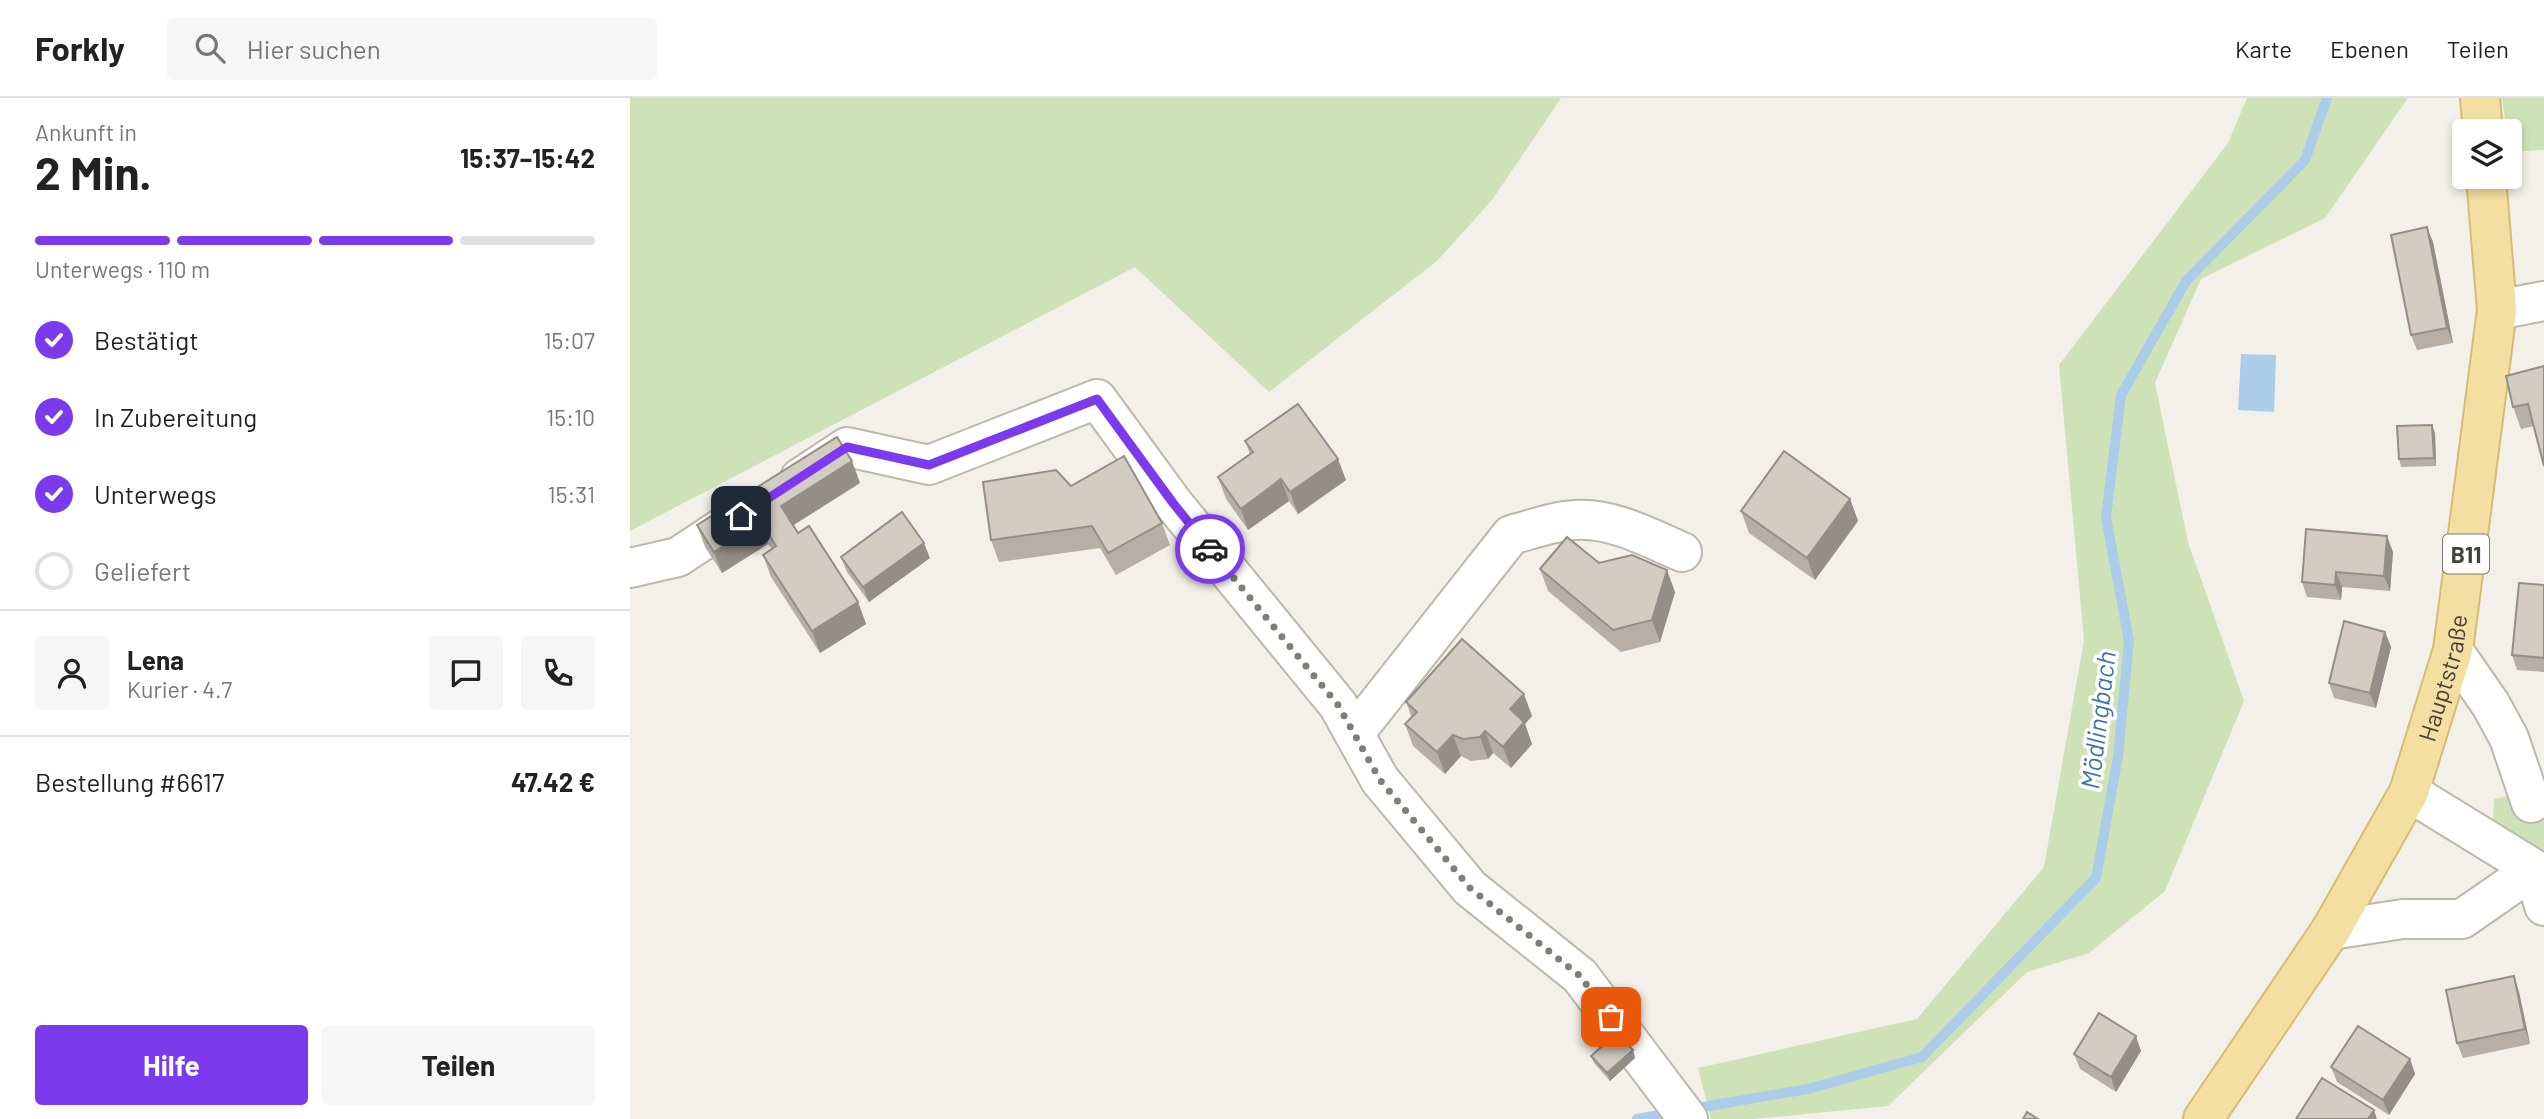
<!DOCTYPE html>
<html lang="de">
<meta charset="utf-8">
<style>
body{margin:0;font-family:Barlow,sans-serif;background:#f6f6f6;color:#222;height:100vh;display:flex;flex-direction:column;font-size:26px;white-space:nowrap}
*{box-sizing:border-box;margin:0}
p{font-size:23px;color:#767676}
.icon{flex:none;width:38px;height:38px;fill:none;stroke:currentColor;stroke-width:2;stroke-linecap:round;stroke-linejoin:round}
.map{position:relative;flex:1;overflow:hidden}
.panel{display:flex;flex-direction:column;background:#fff;width:630px}
.panel>*{flex:none}
.buttons{position:absolute;left:1822px;top:21px;display:grid;gap:14px}
.buttons a{display:grid;place-items:center;width:70px;height:70px;border-radius:7px;background:#fff;box-shadow:0 4px 10px #0003;font-size:35px}
.pin{position:absolute;display:grid;place-items:center;width:60px;height:60px;color:#fff;margin:-30px;border-radius:14px;box-shadow:0 4px 10px #0006}
.courier{position:absolute;display:grid;place-items:center;width:70px;height:70px;margin:-35px;border:5px solid #7c3aed;border-radius:50%;background:#fff;color:#222;box-shadow:0 2px 9px #0007}
.headline em{font-style:normal;font-weight:700}
.headline div{display:flex;flex-direction:column-reverse}
.headline{display:flex;align-items:center;justify-content:space-between;height:119px;padding:0 35px}
h1{font-size:46px;font-weight:700;line-height:52px}
.bar{display:grid;grid-template-columns:repeat(4,1fr);gap:10px 7px;align-content:center;height:84px;padding:0 35px}
.bar i{height:9px;border-radius:5px;background:#e0e0e0}
.bar .on{background:#7c3aed}
.bar p{grid-column:span 4}
.line{display:flex;align-items:center;gap:18px;padding:0 35px;border-top:2px solid #e0e0e0}
.line div{flex:1}
.round{display:grid;place-items:center;flex:none;width:74px;height:74px;border-radius:7px;background:#f6f6f6}
ol{padding:0 35px;list-style:none}
li{display:flex;align-items:center;gap:21px;height:77px}
li p{margin-inline-start:auto}
li .icon{padding:7px;border-radius:50%;background:#7c3aed;color:#fff;stroke-width:4}
li:last-child{color:#767676}
li i{width:38px;height:38px;border:4px solid #e0e0e0;border-radius:50%}
.cta{display:flex;gap:14px;margin-top:auto;padding:14px 35px}
.cta a{flex:1;height:80px;border-radius:7px;background:#7c3aed;color:#fff;font-size:28px;font-weight:700;line-height:80px;text-align:center}
.cta a+a{background:#f6f6f6;color:#222}
header{display:flex;align-items:center;gap:42px;box-sizing:border-box;height:98px;padding:0 35px;background:#fff;border-bottom:2px solid #e0e0e0}
header strong{font-size:33px}
nav{display:flex;gap:38px;margin-inline-start:auto;font-size:24px}
.search{width:490px;height:63px;background:#f6f6f6;display:flex;align-items:center;gap:18px;box-sizing:border-box;padding:0 24px;border-radius:7px;color:#767676;font-size:26px}
main{display:flex;flex:1;min-height:0}
.map>svg:first-child{display:block}
</style>
<header>
<strong>Forkly</strong>
<div class="search"><svg class="icon" aria-label="search" viewBox="0 0 24 24"><circle cx="10" cy="10" r="6"/><path d="M15 15l6 6"/></svg>Hier suchen</div>
<nav><a>Karte</a><a>Ebenen</a><a>Teilen</a></nav>
</header>
<main>
<section class="panel">
<div class="headline"><div><h1>2 Min.</h1><p>Ankunft in</p></div><em>15:37–15:42</em></div>
<div class="bar"><i class="on"></i><i class="on"></i><i class="on"></i><i></i><p>Unterwegs · 110 m</p></div>
<ol>
<li><svg class="icon" aria-label="check" viewBox="0 0 24 24"><path d="M5 12l5 5 9-10"/></svg>Bestätigt<p>15:07</p></li>
<li><svg class="icon" aria-label="check" viewBox="0 0 24 24"><path d="M5 12l5 5 9-10"/></svg>In Zubereitung<p>15:10</p></li>
<li><svg class="icon" aria-label="check" viewBox="0 0 24 24"><path d="M5 12l5 5 9-10"/></svg>Unterwegs<p>15:31</p></li>
<li><i></i>Geliefert</li>
</ol>
<div class="line" style="height:126px"><a class="round"><svg class="icon" aria-label="person" viewBox="0 0 24 24"><circle cx="12" cy="8" r="4"/><path d="M4 21q1-7 8-7t8 7"/></svg></a><div><b>Lena</b><p>Kurier · 4.7</p></div><a class="round"><svg class="icon" aria-label="chat" viewBox="0 0 24 24"><path d="M4 5h16v11H9l-5 4z"/></svg></a><a class="round"><svg class="icon" aria-label="phone" viewBox="0 0 24 24"><path d="M5 4h4l2 5-3 2q2 4 5 5l2-3 5 2v4C11 20 4 13 5 4z"/></svg></a></div>
<div class="line" style="height:91px"><div>Bestellung #6617</div><b>47.42 €</b></div>
<div class="cta"><a>Hilfe</a><a>Teilen</a></div>
</section>
<div class="map">
<svg width="1914" height="1021" viewBox="0 0 1914 1021">
<rect width="100%" height="100%" fill="#f3f0e9"/>
<path fill="#cde2b6" d="M0,0h931l-69,102 -54,60 -169,132 -134,-125 -505,264z
M1617,0h161l-83,120 -124,61 -46,104 33,159 56,159 -79,190 -76,62 -62,19 -139,134 -134,13h-43l-13,-51 219,-49 127,-152 40,-227 -25,-275 169,-222z
M1872,0h42v52l-33,2 -1,-21h-3z
M1914,690v70l-51,-33 1,-26z"/>
<path fill="#accde9" d="M1611,256l35,1 -2,57 -36,-2z"/>
<g fill="none" stroke-linecap="round" stroke-linejoin="round">
<path stroke="#accde9" stroke-width="10" d="M1061,1011l117,-20 114,-32 174,-179 22,-122 11,-115 -23,-124 15,-122 65,-114 119,-121 22,-62
M1007,1021l35,-6"/>
<g stroke="#bdb8ac" stroke-width="42">
<path id="minor" d="M1867,212l47,-9
M170,380l47,-31 82,18 168,-66 76,104 165,202 42,75 90,108 110,88 108,143
M0,470l48,-11 68,-45
M1823,552l38,55 18,33 22,65
M724,636l157,-199c22,-6 43,-14 65,-15 37,-2 74,18 106,32
M1779,694l125,77 10,37
M1701,832l72,-11h59l72,-50"/>
</g>
<g stroke="#d7bd73" stroke-width="42">
<g id="major">
<path d="M1850,0l3,33"/>
<path id="s1" d="M1573,1021l128,-189 78,-138 44,-142 44,-340 -11,-133"/>
</g>
</g>
<use href="#minor" stroke="#fff" stroke-width="38"/>
<use href="#major" stroke="#f3dfa1" stroke-width="38"/>
</g>
<path fill="#b5afa5" d="M1803,144l20,101 -36,7 -6,-15z
M1914,268l-10,60 -13,3 -8,-22z
M1805,335l1,33 -35,1 -2,-8z
M615,343l101,39 -48,34 -9,-13 -41,29 -22,-31 -8,-22 32,-23z
M230,385l-67,42 5,8 60,69 8,22 -46,29 -49,-76 -8,-22 9,-6 -4,-5 -46,29 -17,-26 -8,-22z
M441,388l91,37 8,22 -54,30 -16,-27 -101,14 -8,-22z
M1220,401l8,22 -43,59 -66,-47 -8,-22z
M1763,454l-3,39 -48,-4 -1,13 -34,-3 -5,-15z
M211,459l89,1 -61,44 -22,-30z
M969,465l76,29 -15,50 -39,10 -73,-61 -8,-22z
M1914,487v87l-27,-2 -5,-15z
M1755,534l6,15 -15,61 -42,-10 -5,-15z
M776,604l126,14 -7,8 7,20 -21,24 -18,-15 -5,6 -17,2 -10,-5 -16,18 -32,-28 -8,-22 7,-6z
M1889,894l11,52 -67,14 -6,-15z
M1003,952l2,8 -25,23 -16,-18 -3,-7z
M1511,953l-25,41 -36,-23 -6,-15z
M1780,961l5,15 -26,41 -52,-33 -6,-15z"/>
<path fill="#948f86" d="M1797,129l6,15 20,101 -6,-15z
M1802,327l3,8 1,33 -2,-8z
M708,361l8,21 -48,34 -8,-22z
M222,363l8,22 -71,45 -8,-22z
M651,381l8,22 -41,29 -7,-21z
M1220,401l8,22 -43,59 -8,-22z
M131,424l7,22 -46,29 -8,-21z
M1757,438l6,16 -3,39 -6,-15z
M294,445l6,15 -61,44 -6,-15z
M1037,472l8,22 -15,50 -8,-22z
M1706,474l6,15 -1,13 -6,-15z
M228,504l8,22 -46,29 -8,-22z
M1755,534l6,15 -15,61 -6,-15z
M894,596l8,22 -7,8 7,20 -21,24 -8,-21 7,-38z
M855,633l8,22 -5,6 -8,-22z
M823,637l8,21 -16,18 -8,-22z
M1884,878l5,16 11,52 -5,-15z
M1506,938l5,15 -25,41 -5,-15z
M1003,952l2,8 -25,23 -3,-8z
M1780,961l5,15 -26,41 -6,-15z
M1744,1012l3,9h-9z"/>
<path fill="#d3ccc0" stroke="#948f86" stroke-width="2" d="M1797,129l20,101 -36,7 -20,-100z
M1914,268v100l-16,-62 -15,3 -7,-31z
M668,306l40,55 -48,33 -9,-13 -40,30 -23,-32 35,-25 -8,-11z
M1802,327l2,33 -35,1 -2,-33z
M207,339l15,24 -71,45 17,27 11,-7 49,76 -46,29 -49,-76 13,-9 -15,-24 -47,30 -17,-27z
M1154,353l66,48 -43,59 -66,-47z
M494,358l38,67 -54,30 -16,-27 -101,14 -8,-58 73,-12 15,16z
M272,414l22,31 -61,44 -22,-30z
M1676,431l81,7 -3,40 -48,-4 -1,13 -33,-3z
M937,439l32,26 33,-8 35,15 -15,50 -39,10 -73,-61z
M1889,485l25,2v73l-32,-3z
M1714,523l41,11 -15,61 -41,-10z
M832,541l62,55 -14,15 14,13 -21,25 -18,-16 -5,6 -17,2 -10,-4 -16,17 -32,-28 12,-12 -11,-10z
M1884,878l11,53 -68,14 -11,-53z
M1469,915l37,23 -25,41 -37,-23z
M1728,928l52,33 -27,41 -52,-33z
M987,935l16,17 -26,23 -16,-17z
M1692,980l52,32 -6,9h-72z
M1397,1014l11,7h-15z"/>
<g fill="none" stroke-linecap="round" stroke-linejoin="round">
<path stroke="#827e76" stroke-width="7" stroke-dasharray="0 12.6" d="M580,451l128,156 42,75 90,108 110,88 31,41"/>
<path stroke="#7c3aed" stroke-width="9" d="M111,418l106,-69 82,18 168,-66 76,104 37,46"/>
</g>
<g text-anchor="middle" dominant-baseline="central" stroke-width="7" stroke-linejoin="round" paint-order="stroke">
<rect fill="#fff" stroke="#7d7a74" stroke-width="2" x="1813" y="436.5" width="46" height="39" rx="5"/>
<g font-size="23" font-weight="bold" fill="#454138">
<text x="1836" y="456">B11</text>
</g>
<g font-size="24" fill="#454138" stroke="#fff">
<text stroke="none"><textPath href="#s1" startOffset="506">Hauptstraße</textPath></text>
</g>
<g font-size="26" font-style="italic" fill="#3d75a6" stroke="#fff">
<text transform="translate(1467 622) rotate(-83)">Mödlingbach</text>
</g>
</g>
</svg>
<div class="buttons">
<a><svg class="icon" aria-label="layers" viewBox="0 0 24 24"><path d="M12 4l9 5-9 5-9-5zM3 14l9 5 9-5"/></svg></a>
</div>
<div class="pin" style="left:981px;top:919px;background:#ea580c"><svg class="icon" aria-label="bag" viewBox="0 0 24 24"><path d="M5 8h14l-1 12H6zM9 8a3 3 0 0 1 6 0"/></svg></div>
<div class="pin" style="left:111px;top:418px;background:#1f2937"><svg class="icon" aria-label="home" viewBox="0 0 24 24"><path d="M3 11l9-7 9 7M6 9v11h12V9"/></svg></div>
<div class="courier" style="left:580px;top:451px"><svg class="icon" aria-label="car" viewBox="0 0 24 24"><path d="M5 17H2v-5l4-1 3-4h7l3 4 3 1v5h-3M9 17h6M6 11h13"/><circle cx="7" cy="17" r="2"/><circle cx="17" cy="17" r="2"/></svg></div>
</div>
</main>
